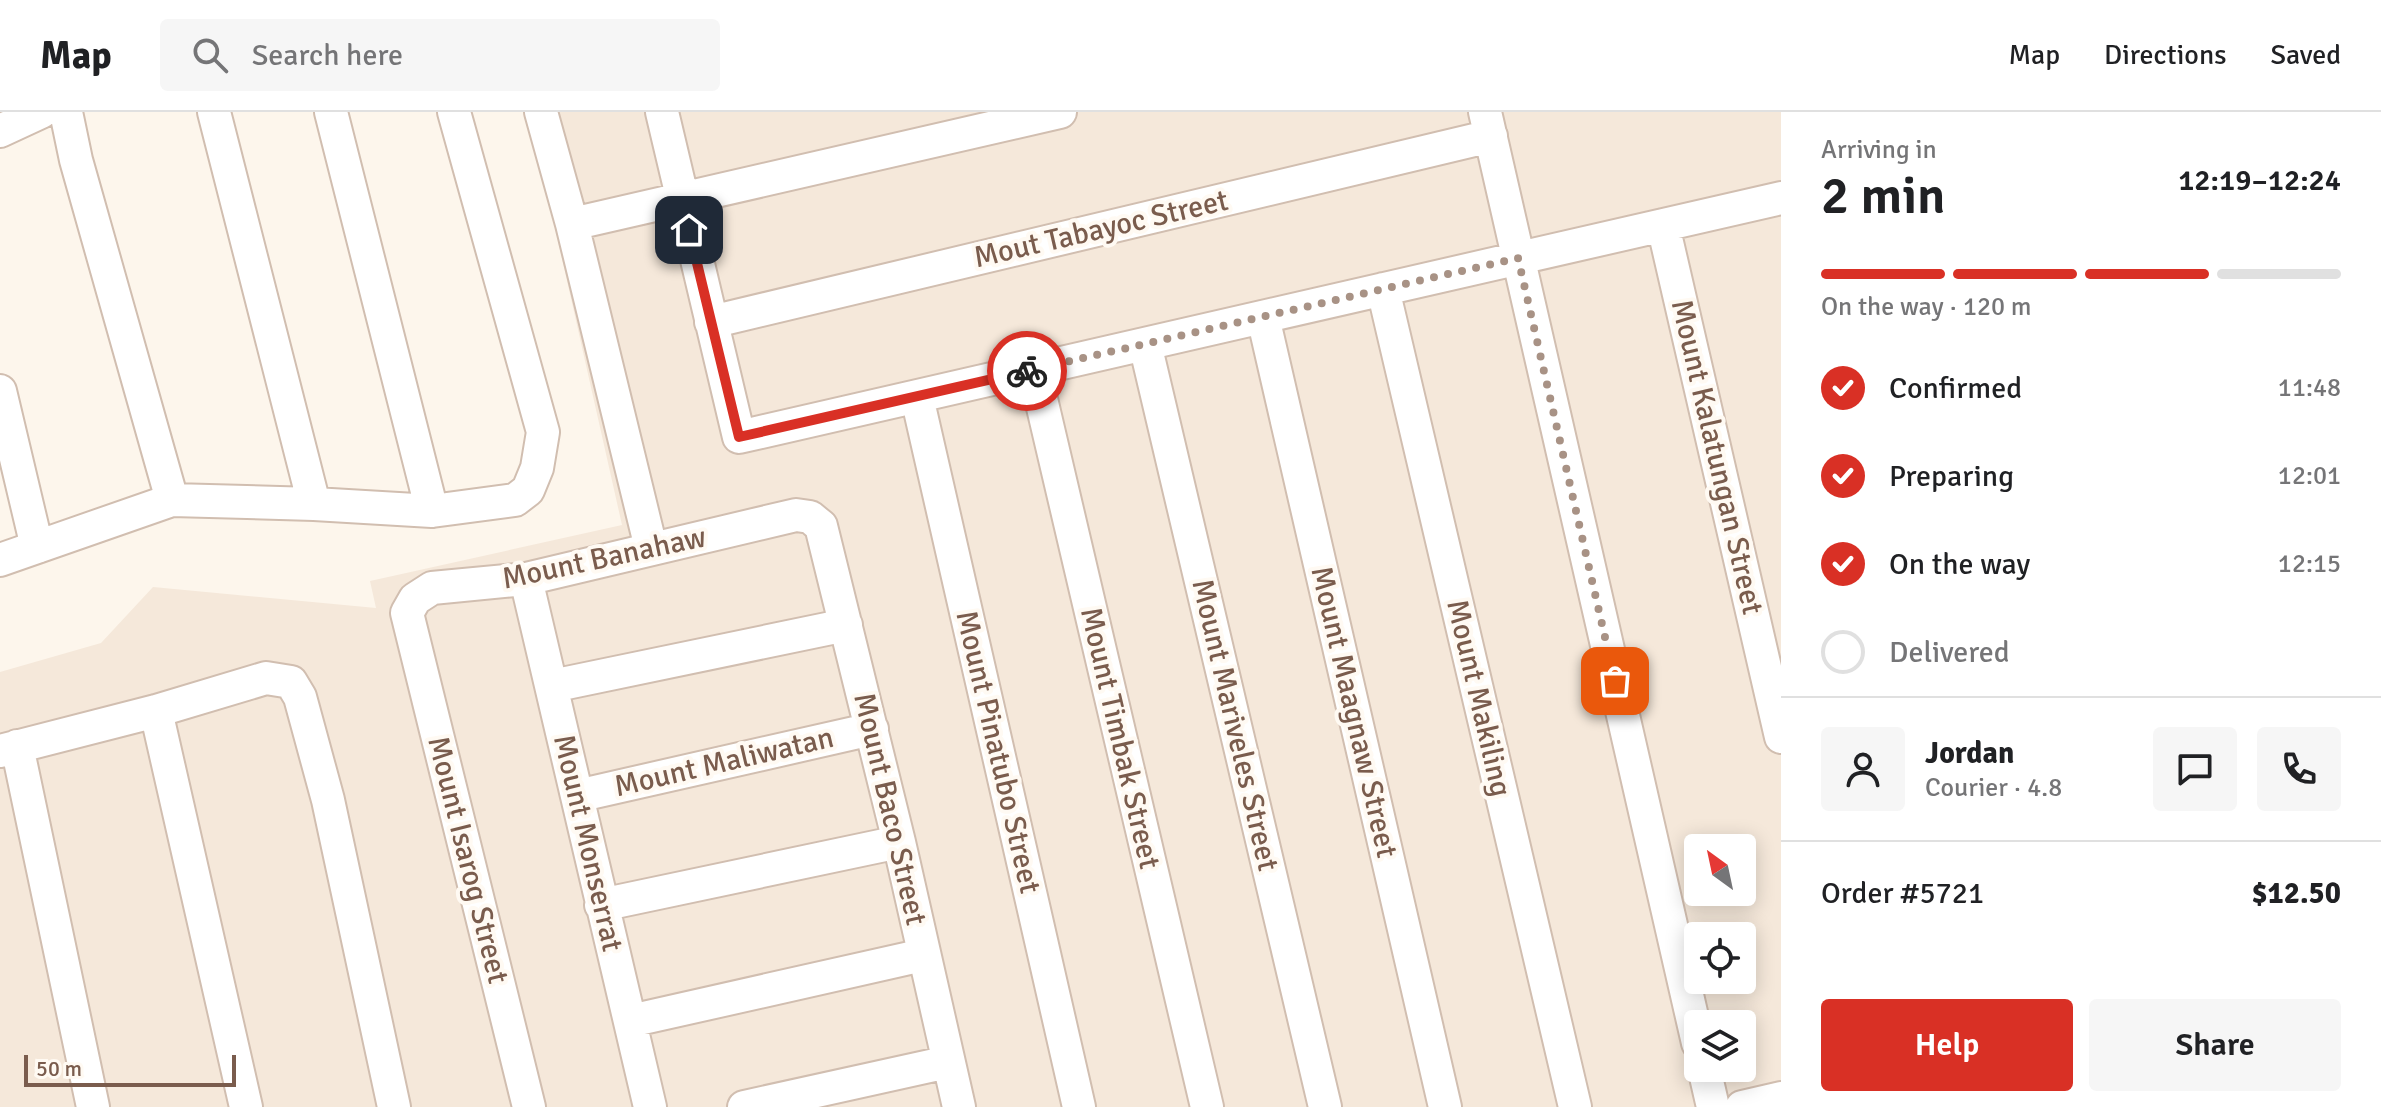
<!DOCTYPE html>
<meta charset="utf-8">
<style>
body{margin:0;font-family:Signika,sans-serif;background:#f6f6f6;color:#202124;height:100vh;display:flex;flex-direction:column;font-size:30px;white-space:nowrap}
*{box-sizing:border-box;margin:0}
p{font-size:26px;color:#757577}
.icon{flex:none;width:44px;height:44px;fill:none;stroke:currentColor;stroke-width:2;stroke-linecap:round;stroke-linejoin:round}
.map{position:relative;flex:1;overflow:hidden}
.side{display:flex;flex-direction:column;background:#fff;width:600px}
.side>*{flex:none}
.needle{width:52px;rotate:327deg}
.buttons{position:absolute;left:1684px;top:722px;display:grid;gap:16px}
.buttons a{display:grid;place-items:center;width:72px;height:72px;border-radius:8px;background:#fff;box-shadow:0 4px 20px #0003;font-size:40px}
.scale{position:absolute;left:24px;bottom:20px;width:212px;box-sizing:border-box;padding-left:8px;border:4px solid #7a5c4d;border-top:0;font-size:22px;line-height:28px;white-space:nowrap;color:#7a5c4d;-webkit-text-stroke:6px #fffaf3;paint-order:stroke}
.pin{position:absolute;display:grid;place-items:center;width:68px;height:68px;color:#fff;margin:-34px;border-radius:16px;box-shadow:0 4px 12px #0006}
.courier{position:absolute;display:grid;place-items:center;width:80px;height:80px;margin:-40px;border:6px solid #d93025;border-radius:50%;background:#fff;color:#222;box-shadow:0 2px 10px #0007}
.head em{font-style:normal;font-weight:600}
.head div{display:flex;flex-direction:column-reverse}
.head{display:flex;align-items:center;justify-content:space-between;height:136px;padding:0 40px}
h1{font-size:52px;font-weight:600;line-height:60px}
.bar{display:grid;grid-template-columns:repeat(4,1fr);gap:12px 8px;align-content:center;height:96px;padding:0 40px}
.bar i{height:10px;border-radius:6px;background:#e0e0e0}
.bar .on{background:#d93025}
.bar p{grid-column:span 4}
.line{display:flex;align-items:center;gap:20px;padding:0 40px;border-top:2px solid #e0e0e0}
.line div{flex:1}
.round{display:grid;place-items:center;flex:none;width:84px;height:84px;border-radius:8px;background:#f6f6f6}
ol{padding:0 40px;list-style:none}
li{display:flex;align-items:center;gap:24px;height:88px}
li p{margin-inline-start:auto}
li .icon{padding:8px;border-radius:50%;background:#d93025;color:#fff;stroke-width:4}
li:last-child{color:#757577}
li i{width:44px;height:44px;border:4px solid #e0e0e0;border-radius:50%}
.action{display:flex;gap:16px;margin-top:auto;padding:16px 40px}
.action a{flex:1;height:92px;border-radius:8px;background:#d93025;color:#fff;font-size:32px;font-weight:600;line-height:92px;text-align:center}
.action a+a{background:#f6f6f6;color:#202124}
header{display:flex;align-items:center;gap:48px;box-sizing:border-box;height:112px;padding:0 40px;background:#fff;border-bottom:2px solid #e0e0e0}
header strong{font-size:38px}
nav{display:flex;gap:44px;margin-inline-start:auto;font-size:28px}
.search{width:560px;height:72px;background:#f6f6f6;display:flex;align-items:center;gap:20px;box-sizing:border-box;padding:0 28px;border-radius:8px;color:#757577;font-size:30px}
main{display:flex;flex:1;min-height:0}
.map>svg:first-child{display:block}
</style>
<header>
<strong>Map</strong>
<div class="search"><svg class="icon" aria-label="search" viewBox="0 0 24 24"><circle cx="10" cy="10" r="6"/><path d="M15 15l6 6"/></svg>Search here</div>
<nav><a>Map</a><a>Directions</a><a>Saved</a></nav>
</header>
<main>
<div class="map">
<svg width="1781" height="995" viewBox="0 0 1781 995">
<rect width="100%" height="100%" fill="#fdf6ec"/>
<path fill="#f5e8da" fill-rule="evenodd" d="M529,0h1252v995h-1781v-435l101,-29 52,-56 223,21 -6,-27 252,-56zM1698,736h44v44h-44zM1698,824h44v44h-44zM1698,912h44v44h-44z"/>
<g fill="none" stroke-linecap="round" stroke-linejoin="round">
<g stroke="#d1beb0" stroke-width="36">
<path id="minor" d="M66,0l10,48 96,340
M214,0l100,392
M331,0l101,399
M541,0l31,112 79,324
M662,0l77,325 1042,-239
M1485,0l213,931
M0,19l41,-19
M572,112l488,-112
M1663,113l118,512
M1383,177l192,818
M1263,205l182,790
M711,210l780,-186
M1145,232l180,763
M1034,257l173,738
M0,279l37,156
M917,285l162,710
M0,448l172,-60 142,4 118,7 83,-11 13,-10 9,-22 6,-36 -89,-320
M526,467l124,528
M552,574l294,-61
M156,599l90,396
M17,634l76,361
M0,639l156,-40 110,-33 25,4 9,15 28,103 66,307
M577,684l295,-67
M601,793l298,-63
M630,909l293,-66
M1704,956l9,39
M529,995l-122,-494 8,-14 17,-11 94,-9 270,-64 14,2 11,9 78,316 60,265
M744,995l204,-45
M1742,995l39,-9"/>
</g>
<use href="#minor" stroke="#fff" stroke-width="32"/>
</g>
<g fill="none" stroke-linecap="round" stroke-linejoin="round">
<path stroke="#a89285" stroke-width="8" stroke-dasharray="0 14.4" d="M1027,259l491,-113 97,423"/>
<path stroke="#d93025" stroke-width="10" d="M689,118l50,207 288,-66"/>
</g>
<g text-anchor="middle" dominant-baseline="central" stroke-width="8" stroke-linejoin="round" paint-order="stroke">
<g font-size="30" fill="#7a5c4d" stroke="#fffaf3">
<text transform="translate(1101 117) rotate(-13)">Mout Tabayoc Street</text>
<text transform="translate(1717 345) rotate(77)">Mount Kalatungan Street</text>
<text transform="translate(604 446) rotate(-12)">Mount Banahaw</text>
<text transform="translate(1479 586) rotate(77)">Mount Makiling</text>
<text transform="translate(1354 600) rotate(77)">Mount Maagnaw Street</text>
<text transform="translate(1235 613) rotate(77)">Mount Mariveles Street</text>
<text transform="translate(1120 626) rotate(77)">Mount Timbak Street</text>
<text transform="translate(998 640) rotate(77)">Mount Pinatubo Street</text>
<text transform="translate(724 650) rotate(-13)">Mount Maliwatan</text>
<text transform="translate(890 697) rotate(77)">Mount Baco Street</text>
<text transform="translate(588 731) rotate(77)">Mount Monserrat</text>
<text transform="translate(468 748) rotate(76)">Mount Isarog Street</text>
</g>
</g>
</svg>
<div class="buttons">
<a><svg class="needle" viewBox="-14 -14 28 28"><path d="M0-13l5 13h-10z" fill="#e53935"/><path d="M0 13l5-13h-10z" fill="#757577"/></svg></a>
<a><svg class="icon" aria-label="locate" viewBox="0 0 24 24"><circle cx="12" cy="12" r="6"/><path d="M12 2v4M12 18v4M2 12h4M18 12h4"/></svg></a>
<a><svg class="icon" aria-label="layers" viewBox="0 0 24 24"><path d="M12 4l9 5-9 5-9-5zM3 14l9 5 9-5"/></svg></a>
</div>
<div class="scale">50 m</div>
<div class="pin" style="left:1615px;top:569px;background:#ea580c"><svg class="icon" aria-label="bag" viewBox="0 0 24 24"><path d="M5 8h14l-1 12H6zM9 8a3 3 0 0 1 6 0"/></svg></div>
<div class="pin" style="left:689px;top:118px;background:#1f2937"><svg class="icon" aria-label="home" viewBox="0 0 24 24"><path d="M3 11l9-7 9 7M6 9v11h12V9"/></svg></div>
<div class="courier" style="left:1027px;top:259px"><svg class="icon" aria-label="bike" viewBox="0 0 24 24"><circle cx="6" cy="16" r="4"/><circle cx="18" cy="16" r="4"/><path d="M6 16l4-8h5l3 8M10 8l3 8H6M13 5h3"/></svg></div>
</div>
<section class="side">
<div class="head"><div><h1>2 min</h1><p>Arriving in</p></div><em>12:19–12:24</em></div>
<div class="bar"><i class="on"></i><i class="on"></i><i class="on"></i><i></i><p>On the way · 120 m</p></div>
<ol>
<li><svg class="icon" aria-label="check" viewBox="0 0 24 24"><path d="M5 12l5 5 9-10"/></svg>Confirmed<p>11:48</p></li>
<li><svg class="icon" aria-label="check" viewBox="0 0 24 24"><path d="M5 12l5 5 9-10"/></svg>Preparing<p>12:01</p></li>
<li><svg class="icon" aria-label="check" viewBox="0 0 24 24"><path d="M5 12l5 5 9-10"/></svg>On the way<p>12:15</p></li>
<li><i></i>Delivered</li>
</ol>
<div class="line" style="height:144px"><a class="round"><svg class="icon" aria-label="person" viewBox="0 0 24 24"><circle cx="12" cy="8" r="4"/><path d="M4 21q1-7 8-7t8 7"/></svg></a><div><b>Jordan</b><p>Courier · 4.8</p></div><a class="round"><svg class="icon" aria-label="chat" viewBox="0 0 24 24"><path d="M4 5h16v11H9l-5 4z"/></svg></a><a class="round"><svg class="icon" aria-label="phone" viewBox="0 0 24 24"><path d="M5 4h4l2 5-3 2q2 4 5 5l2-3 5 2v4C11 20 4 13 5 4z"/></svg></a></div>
<div class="line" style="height:104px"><div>Order #5721</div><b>$12.50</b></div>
<div class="action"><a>Help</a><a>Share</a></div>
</section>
</main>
